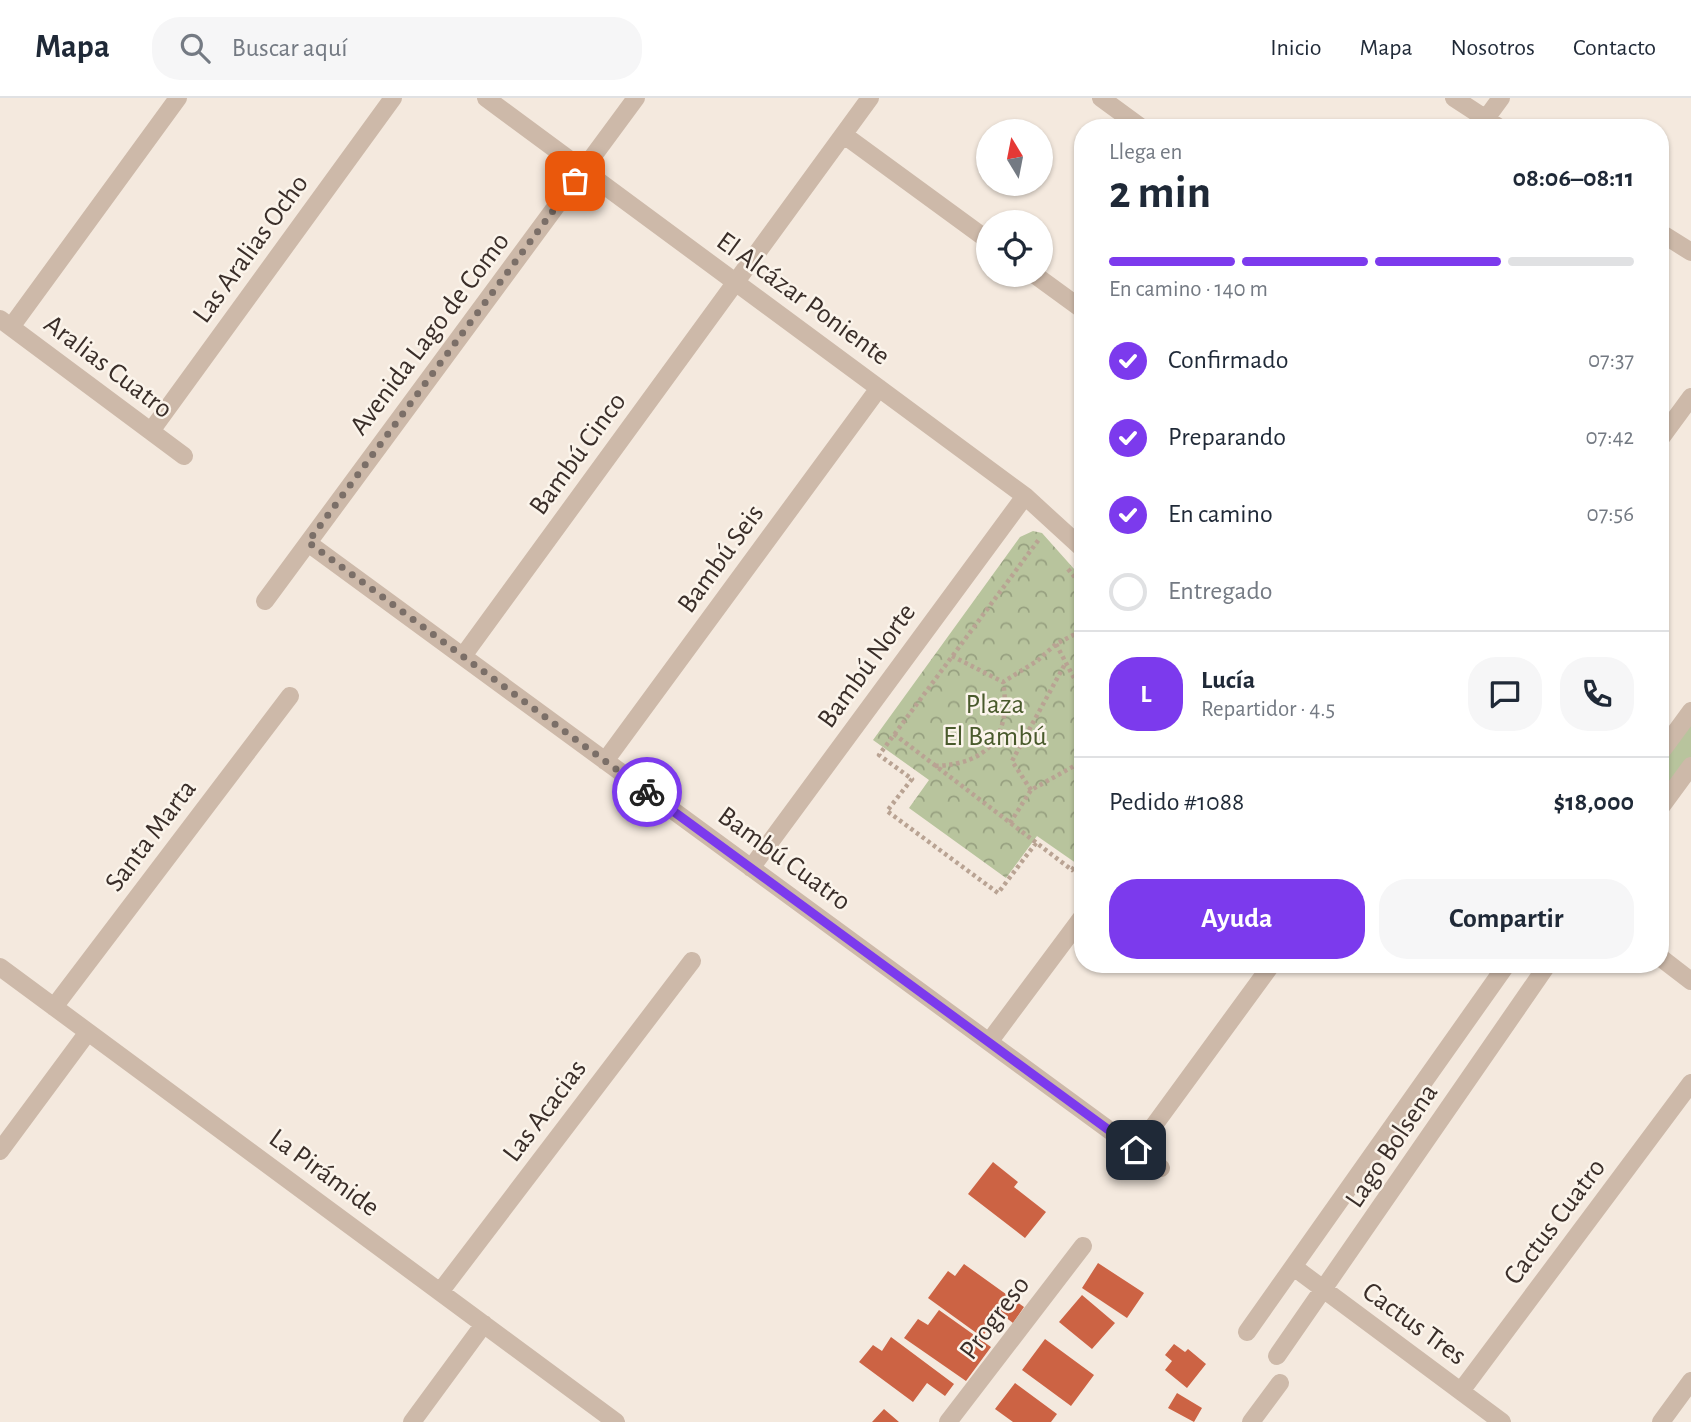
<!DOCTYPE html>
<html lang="es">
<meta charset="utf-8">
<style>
body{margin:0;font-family:"Alegreya Sans",sans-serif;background:#f6f6f7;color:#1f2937;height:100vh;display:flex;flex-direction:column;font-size:26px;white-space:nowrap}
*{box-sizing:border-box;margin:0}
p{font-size:23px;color:#747a83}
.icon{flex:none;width:38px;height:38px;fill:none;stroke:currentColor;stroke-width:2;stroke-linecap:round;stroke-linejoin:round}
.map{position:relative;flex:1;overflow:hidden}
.side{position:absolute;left:1074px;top:21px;width:595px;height:854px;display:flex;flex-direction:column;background:#fff;border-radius:28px;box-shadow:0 2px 5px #0004}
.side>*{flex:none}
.needle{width:46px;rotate:350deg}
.buttons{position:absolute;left:976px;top:21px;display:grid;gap:14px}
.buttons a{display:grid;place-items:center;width:77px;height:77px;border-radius:50%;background:#fff;box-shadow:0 2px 5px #0004;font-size:35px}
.pin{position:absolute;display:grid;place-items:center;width:60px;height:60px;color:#fff;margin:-30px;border-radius:14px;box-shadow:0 4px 10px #0006}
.courier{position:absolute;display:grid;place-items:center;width:70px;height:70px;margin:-35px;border:5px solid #7c3aed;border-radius:50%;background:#fff;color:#222;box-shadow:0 2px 9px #0007}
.summary em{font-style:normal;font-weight:700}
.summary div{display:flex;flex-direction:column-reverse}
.summary{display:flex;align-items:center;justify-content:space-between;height:119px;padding:0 35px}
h1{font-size:46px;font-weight:700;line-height:52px}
.bar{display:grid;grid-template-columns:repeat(4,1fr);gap:10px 7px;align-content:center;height:84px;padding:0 35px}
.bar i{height:9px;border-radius:5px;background:#e0e1e3}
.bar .current{background:#7c3aed}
.bar p{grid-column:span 4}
.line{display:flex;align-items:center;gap:18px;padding:0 35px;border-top:2px solid #e0e1e3}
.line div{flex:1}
.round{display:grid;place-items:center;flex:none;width:74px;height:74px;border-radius:28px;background:#f6f6f7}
ol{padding:0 35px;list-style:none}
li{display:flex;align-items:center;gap:21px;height:77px}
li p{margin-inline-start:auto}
li .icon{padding:7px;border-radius:50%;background:#7c3aed;color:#fff;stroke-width:4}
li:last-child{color:#747a83}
li i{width:38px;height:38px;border:4px solid #e0e1e3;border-radius:50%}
.button{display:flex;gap:14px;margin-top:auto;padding:14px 35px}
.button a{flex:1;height:80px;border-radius:28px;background:#7c3aed;color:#fff;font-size:28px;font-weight:700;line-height:80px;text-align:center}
.button a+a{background:#f6f6f7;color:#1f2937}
header{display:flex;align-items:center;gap:42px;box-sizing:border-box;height:98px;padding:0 35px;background:#fff;border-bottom:2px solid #e0e1e3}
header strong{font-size:33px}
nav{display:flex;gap:38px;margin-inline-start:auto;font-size:24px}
.search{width:490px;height:63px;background:#f6f6f7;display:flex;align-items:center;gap:18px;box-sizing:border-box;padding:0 24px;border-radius:28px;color:#747a83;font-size:26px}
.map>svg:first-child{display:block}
</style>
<header>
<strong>Mapa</strong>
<div class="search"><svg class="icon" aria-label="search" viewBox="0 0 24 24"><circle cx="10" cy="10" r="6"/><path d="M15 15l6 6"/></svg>Buscar aquí</div>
<nav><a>Inicio</a><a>Mapa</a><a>Nosotros</a><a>Contacto</a></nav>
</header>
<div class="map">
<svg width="1691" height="1324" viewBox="0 0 1691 1324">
<defs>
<pattern id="forest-crowns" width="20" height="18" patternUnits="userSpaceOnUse" patternTransform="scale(1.75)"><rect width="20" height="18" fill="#b8c49d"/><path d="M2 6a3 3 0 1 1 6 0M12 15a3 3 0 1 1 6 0" fill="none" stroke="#97a080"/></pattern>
</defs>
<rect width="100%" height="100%" fill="#f4e9de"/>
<path fill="#b8c49d" d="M1691,622v37l-30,41v-38z"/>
<path fill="url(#forest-crowns)" d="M1033,433l9,2 41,46v289l-46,-32 -31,42 -97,-70 20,-28 -56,-40 147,-203z"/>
<path fill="#cc6344" d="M993,1064l25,20 -4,5 32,25 -21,26 -57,-44z
M1098,1165l46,30 -17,25 -45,-30z
M964,1166l60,43 -11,16 -13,-10 -18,24 -54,-39 20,-27 7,5z
M1082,1197l33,28 -23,26 -33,-27z
M939,1212l52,37 -25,34 -62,-43 14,-19 10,6z
M891,1239l63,47 -9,12 -18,-13 -14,19 -54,-40 14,-17 9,6z
M1045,1241l49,36 -23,31 -49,-36z
M1174,1246l11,8 3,-3 18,15 -19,24 -22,-18 7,-9 -7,-6z
M1015,1285l42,31 -6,8h-38l-18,-13z
M1177,1295l25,15 -8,14 -26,-14z
M884,1311l15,13h-27z"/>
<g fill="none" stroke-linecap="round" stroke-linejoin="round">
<path stroke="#b9a393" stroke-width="4.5" stroke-dasharray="3.5 3.5" stroke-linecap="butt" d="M1068,471l15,18
M1056,546l27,51
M952,558l51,26 34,-21 19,-17 27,-14
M894,636l178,136 11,-15
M935,668c54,-2 77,-31 68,-84
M1031,692l-19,-29 53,-97
M1010,725l21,-33 52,-29
M1036,745l-38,50 -111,-82 25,-32 -33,-24 161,-217"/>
<path stroke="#cdb9a9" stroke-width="18" d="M486,0l539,398 58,53
M1101,0l41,30
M1454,0l46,30
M1479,30l22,-30
M844,37l145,106
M1661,135l30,19
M1035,177l48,35
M0,221l184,137
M11,229l167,-229
M151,333l242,-333
M1661,340l30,-41
M308,445l853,625
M265,503l371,-503
M463,558l407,-558
M1661,654l30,-41
M605,663l274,-373
M1661,709l30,-41
M751,770l274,-372
M1661,860l30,23
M0,869l616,455
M54,909l236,-311
M989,944l94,-126
M1136,1052l136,-186
M0,1053l88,-119
M1295,1170l207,154
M440,1194l252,-331
M1247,1234l260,-368
M1277,1258l271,-392
M1461,1293l230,-308
M412,1324l72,-98
M948,1324l135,-176
M1251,1324l29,-39
M1661,1324l30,-41"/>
</g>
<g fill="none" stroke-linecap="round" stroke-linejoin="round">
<path stroke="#7b6f68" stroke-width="7" stroke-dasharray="0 12.6" d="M575,83l-267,361 339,250"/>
<path stroke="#7c3aed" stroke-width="9" d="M647,694l489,358"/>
</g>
<g text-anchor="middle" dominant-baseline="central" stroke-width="5" stroke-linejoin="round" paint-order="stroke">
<g font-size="28" fill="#3a2e29" stroke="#fbf4eb">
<text transform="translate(251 151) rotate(-54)">Las Aralias Ocho</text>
<text transform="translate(803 201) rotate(36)">El Alcázar Poniente</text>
<text transform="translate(430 236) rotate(-53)">Avenida Lago de Como</text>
<text transform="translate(108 269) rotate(37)">Aralias Cuatro</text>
<text transform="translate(578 356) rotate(-54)">Bambú Cinco</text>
<text transform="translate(721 461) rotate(-54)">Bambú Seis</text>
<text transform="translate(867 568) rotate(-54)">Bambú Norte</text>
<text transform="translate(151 738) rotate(-53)">Santa Marta</text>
<text transform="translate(784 761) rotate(36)">Bambú Cuatro</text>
<text transform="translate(545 1013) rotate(-53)">Las Acacias</text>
<text transform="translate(1392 1048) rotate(-56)">Lago Bolsena</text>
<text transform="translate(324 1075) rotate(36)">La Pirámide</text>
<text transform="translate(1555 1124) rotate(-53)">Cactus Cuatro</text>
<text transform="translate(995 1220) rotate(-53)">Progreso</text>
<text transform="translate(1414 1226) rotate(36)">Cactus Tres</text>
</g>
<g font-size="28" fill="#495a2c" stroke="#fbf4eb">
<text x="995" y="607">Plaza<tspan x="995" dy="32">El Bambú</tspan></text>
</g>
</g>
</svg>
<div class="buttons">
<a><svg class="needle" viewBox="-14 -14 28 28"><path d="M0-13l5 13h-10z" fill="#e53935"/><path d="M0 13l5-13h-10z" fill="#747a83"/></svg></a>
<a><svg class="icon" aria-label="locate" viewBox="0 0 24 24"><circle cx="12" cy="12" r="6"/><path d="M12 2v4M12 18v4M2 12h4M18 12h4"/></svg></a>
</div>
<div class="pin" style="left:575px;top:83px;background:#ea580c"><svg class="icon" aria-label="bag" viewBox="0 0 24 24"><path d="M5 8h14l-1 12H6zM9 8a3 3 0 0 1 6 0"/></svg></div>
<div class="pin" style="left:1136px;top:1052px;background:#1f2937"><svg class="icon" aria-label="home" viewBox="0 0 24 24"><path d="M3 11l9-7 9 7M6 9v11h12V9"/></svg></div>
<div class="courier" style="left:647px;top:694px"><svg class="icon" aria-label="bike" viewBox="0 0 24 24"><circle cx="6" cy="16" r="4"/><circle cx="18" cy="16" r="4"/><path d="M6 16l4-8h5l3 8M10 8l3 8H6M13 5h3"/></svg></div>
<section class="side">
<div class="summary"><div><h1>2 min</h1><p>Llega en</p></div><em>08:06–08:11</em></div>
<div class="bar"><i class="current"></i><i class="current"></i><i class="current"></i><i></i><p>En camino · 140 m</p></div>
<ol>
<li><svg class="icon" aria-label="check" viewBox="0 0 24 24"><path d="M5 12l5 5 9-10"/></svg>Confirmado<p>07:37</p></li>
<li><svg class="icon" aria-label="check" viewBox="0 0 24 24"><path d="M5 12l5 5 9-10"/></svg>Preparando<p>07:42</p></li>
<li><svg class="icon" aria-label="check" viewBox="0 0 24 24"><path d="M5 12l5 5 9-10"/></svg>En camino<p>07:56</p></li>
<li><i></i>Entregado</li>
</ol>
<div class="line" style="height:126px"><b class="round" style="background:#7c3aed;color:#fff">L</b><div><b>Lucía</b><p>Repartidor · 4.5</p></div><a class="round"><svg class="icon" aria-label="chat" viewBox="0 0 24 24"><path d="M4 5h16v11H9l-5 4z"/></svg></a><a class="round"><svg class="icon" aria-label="phone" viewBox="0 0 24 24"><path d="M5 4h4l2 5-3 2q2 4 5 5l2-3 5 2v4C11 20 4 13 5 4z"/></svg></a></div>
<div class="line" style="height:91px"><div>Pedido #1088</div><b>$18,000</b></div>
<div class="button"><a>Ayuda</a><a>Compartir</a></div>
</section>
</div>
